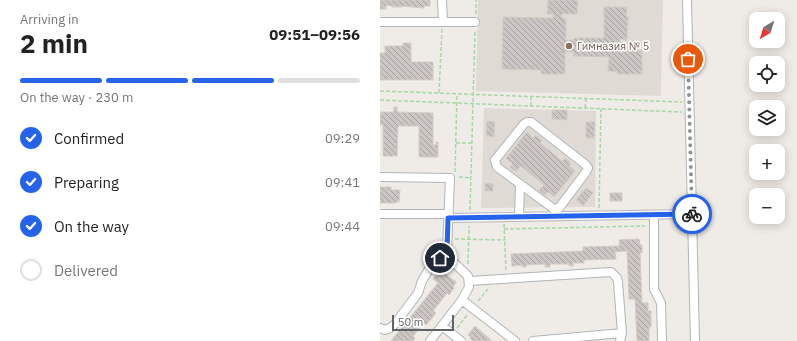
<!DOCTYPE html>
<meta charset="utf-8">
<style>
body{margin:0;font-family:"IBM Plex Sans",sans-serif;background:#f2f2f2;color:#222;height:100vh;display:flex;flex-direction:column;font-size:15px;white-space:nowrap}
*{box-sizing:border-box;margin:0}
p{font-size:13px;color:#767676}
.icon{flex:none;width:22px;height:22px;fill:none;stroke:currentColor;stroke-width:2;stroke-linecap:round;stroke-linejoin:round}
.map{position:relative;flex:1;overflow:hidden}
.panel{display:flex;flex-direction:column;background:#fff;width:380px}
.panel>*{flex:none}
.needle{width:26px;rotate:218deg}
.controls{position:absolute;left:369px;top:12px;display:grid;gap:8px}
.controls a{display:grid;place-items:center;width:36px;height:36px;border-radius:8px;background:#fff;box-shadow:0 2px 10px #0003;font-size:20px}
.scale{position:absolute;left:12px;bottom:10px;width:62px;box-sizing:border-box;padding-left:4px;border:2px solid #5e6366;border-top:0;font-size:11px;line-height:14px;white-space:nowrap;color:#5e6366;-webkit-text-stroke:3px #fff;paint-order:stroke}
.pin{position:absolute;display:grid;place-items:center;width:34px;height:34px;color:#fff;margin:-17px;border:2px solid #fff;border-radius:50%;box-shadow:0 1px 4px #0007}
.courier{position:absolute;display:grid;place-items:center;width:40px;height:40px;margin:-20px;border:3px solid #2563eb;border-radius:50%;background:#fff;color:#222;box-shadow:0 1px 5px #0007}
.summary em{font-style:normal;font-weight:700}
.summary div{display:flex;flex-direction:column-reverse}
.summary{display:flex;align-items:center;justify-content:space-between;height:68px;padding:0 20px}
h1{font-size:26px;font-weight:700;line-height:30px}
.bar{display:grid;grid-template-columns:repeat(4,1fr);gap:6px 4px;align-content:center;height:48px;padding:0 20px}
.bar i{height:5px;border-radius:3px;background:#e0e0e0}
.bar .selected{background:#2563eb}
.bar p{grid-column:span 4}
ol{padding:0 20px;list-style:none}
li{display:flex;align-items:center;gap:12px;height:44px}
li p{margin-inline-start:auto}
li .icon{padding:4px;border-radius:50%;background:#2563eb;color:#fff;stroke-width:4}
li:last-child{color:#767676}
li i{width:22px;height:22px;border:2px solid #e0e0e0;border-radius:50%}
main{display:flex;flex:1;min-height:0}
.map>svg:first-child{display:block}
</style>
<main>
<section class="panel">
<div class="summary"><div><h1>2 min</h1><p>Arriving in</p></div><em>09:51–09:56</em></div>
<div class="bar"><i class="selected"></i><i class="selected"></i><i class="selected"></i><i></i><p>On the way · 230 m</p></div>
<ol>
<li><svg class="icon" aria-label="check" viewBox="0 0 24 24"><path d="M5 12l5 5 9-10"/></svg>Confirmed<p>09:29</p></li>
<li><svg class="icon" aria-label="check" viewBox="0 0 24 24"><path d="M5 12l5 5 9-10"/></svg>Preparing<p>09:41</p></li>
<li><svg class="icon" aria-label="check" viewBox="0 0 24 24"><path d="M5 12l5 5 9-10"/></svg>On the way<p>09:44</p></li>
<li><i></i>Delivered</li>
</ol>
</section>
<div class="map">
<svg width="417" height="341" viewBox="0 0 417 341">
<defs>
<pattern id="building-back-hatch" width="6" height="6" patternUnits="userSpaceOnUse"><rect width="6" height="6" fill="#cbc6c3"/><path d="M-1 5l2 2M0 0l6 6M5-1l2 2" fill="none" stroke="#a8a4a2"/></pattern>
</defs>
<rect width="100%" height="100%" fill="#efebe6"/>
<path fill="#dfdbd4" d="M98,0h185l-2,96 -185,-5z
M104,108l112,3 -1,96 -114,1z"/>
<path fill="url(#building-back-hatch)" stroke="#d4ccc5" d="M0,0h50v6h-6v2l-22,-2v1h-10v-1l-6,-1v4h-5l-1,1z
M168,0h30l-1,14h-15v4l4,1v21h8v-2h30v-31h23l-1,9h2l-1,24 -7,-1 -1,11 23,1v23h-25v-2l-9,-1 1,-14 -36,-1v-4h-8v22h-24v-4l-39,-1 1,-52 50,1v-4h-6z
M23,43h8v19h22v18h-53v-27h5v-7h18z
M14,107h3v5l36,1v32h3v-3h2v15h-19v-31h-21l-1,30h-14v-31h-3l1,-13h13z
M172,110h15v10l-15,-1z
M107,121l8,1 -1,15 -8,-1z
M206,122h9l-1,16h-8z
M147,132l6,6 3,-3 6,5 -2,3 22,18 3,-3 6,5 -2,3 6,5 -21,26 -6,-5 -3,3 -6,-5 5,-5 -23,-19 -5,6 -6,-5 3,-3 -7,-6z
M105,183l8,1v7h-8z
M0,187h11v3h9l-1,12h-3l-1,1h-15z
M206,188l7,5 -10,13 -7,-6z
M230,193h12v8h-12z
M259,239l1,6h2v8h-2l2,50h6v8h3v16h-2v14h-12l-2,-42h-6l-2,-48 -12,1 1,7 -32,1v3h-11v3h-4v-2h-19v3h-5v-3l-19,1v2h-4v-2l-10,1 -1,-12 72,-3v-4l37,-1 -1,-6z
M60,270l16,12 -3,5 1,1 -5,7 -2,-2 -14,18 3,2 -10,12 -2,-2 -11,13 2,2 -2,3h-22l47,-58 -5,-4z
M95,326l17,15h-19l-3,-2 1,-2 -3,-2z"/>
<g fill="none" stroke-linecap="round" stroke-linejoin="round">
<g stroke="#b1b5b8" stroke-width="10">
<path id="minor" d="M62,0l1,21
M307,0l8,341
M0,22h95
M147,122h4l55,43 2,3 -2,4 -27,36 -5,1 -57,-42 -2,-7 29,-36z
M0,177l70,1 -3,73 4,9 17,16 1,11 -7,13 -32,41
M0,214h69
M274,215v74l7,14 1,38
M139,217l1,-33
M68,218l244,-4
M89,281l142,-9 6,6 1,4 4,51 -2,8
M82,300l53,41
M62,326l19,15
M0,328l5,2 5,-2 5,-4 23,-31 4,-12 10,-17 15,-13
M153,341l89,-8"/>
</g>
<path stroke="#a8d7a8" stroke-width="1.5" stroke-dasharray="4 2" stroke-linecap="butt" d="M96,14v-14
M0,91l302,11
M59,93l3,-64
M0,100l302,12
M151,106v-9
M205,108l1,-9
M76,143h16
M75,172l2,-78
M79,177l12,1
M219,208l2,-99
M90,210l5,-180
M124,224l2,46
M124,229l141,-3
M75,239l50,1
M88,264l1,-38
M98,301l10,-12
M77,328l11,-14"/>
<use href="#minor" stroke="#fff" stroke-width="8"/>
</g>
<g fill="none" stroke-linecap="round" stroke-linejoin="round">
<path stroke="#919393" stroke-width="4" stroke-dasharray="0 7.2" d="M308,59l4,155"/>
<path stroke="#2563eb" stroke-width="5" d="M60,258l7,-7 1,-33 244,-4"/>
</g>
<circle fill="#8d6e63" stroke="#fff" stroke-width="1.5" cx="189" cy="46" r="4"/>
<g text-anchor="middle" dominant-baseline="central" stroke-width="3" stroke-linejoin="round" paint-order="stroke">
<g font-size="11" fill="#785e54" stroke="#fff" text-anchor="start">
<text x="197" y="46">Гимназия № 5</text>
</g>
</g>
</svg>
<div class="controls">
<a><svg class="needle" viewBox="-14 -14 28 28"><path d="M0-13l5 13h-10z" fill="#e53935"/><path d="M0 13l5-13h-10z" fill="#767676"/></svg></a>
<a><svg class="icon" aria-label="locate" viewBox="0 0 24 24"><circle cx="12" cy="12" r="6"/><path d="M12 2v4M12 18v4M2 12h4M18 12h4"/></svg></a>
<a><svg class="icon" aria-label="layers" viewBox="0 0 24 24"><path d="M12 4l9 5-9 5-9-5zM3 14l9 5 9-5"/></svg></a>
<a>+</a>
<a>−</a>
</div>
<div class="scale">50 m</div>
<div class="pin" style="left:308px;top:59px;background:#ea580c"><svg class="icon" aria-label="bag" viewBox="0 0 24 24"><path d="M5 8h14l-1 12H6zM9 8a3 3 0 0 1 6 0"/></svg></div>
<div class="pin" style="left:60px;top:258px;background:#1f2937"><svg class="icon" aria-label="home" viewBox="0 0 24 24"><path d="M3 11l9-7 9 7M6 9v11h12V9"/></svg></div>
<div class="courier" style="left:312px;top:214px"><svg class="icon" aria-label="bike" viewBox="0 0 24 24"><circle cx="6" cy="16" r="4"/><circle cx="18" cy="16" r="4"/><path d="M6 16l4-8h5l3 8M10 8l3 8H6M13 5h3"/></svg></div>
</div>
</main>
